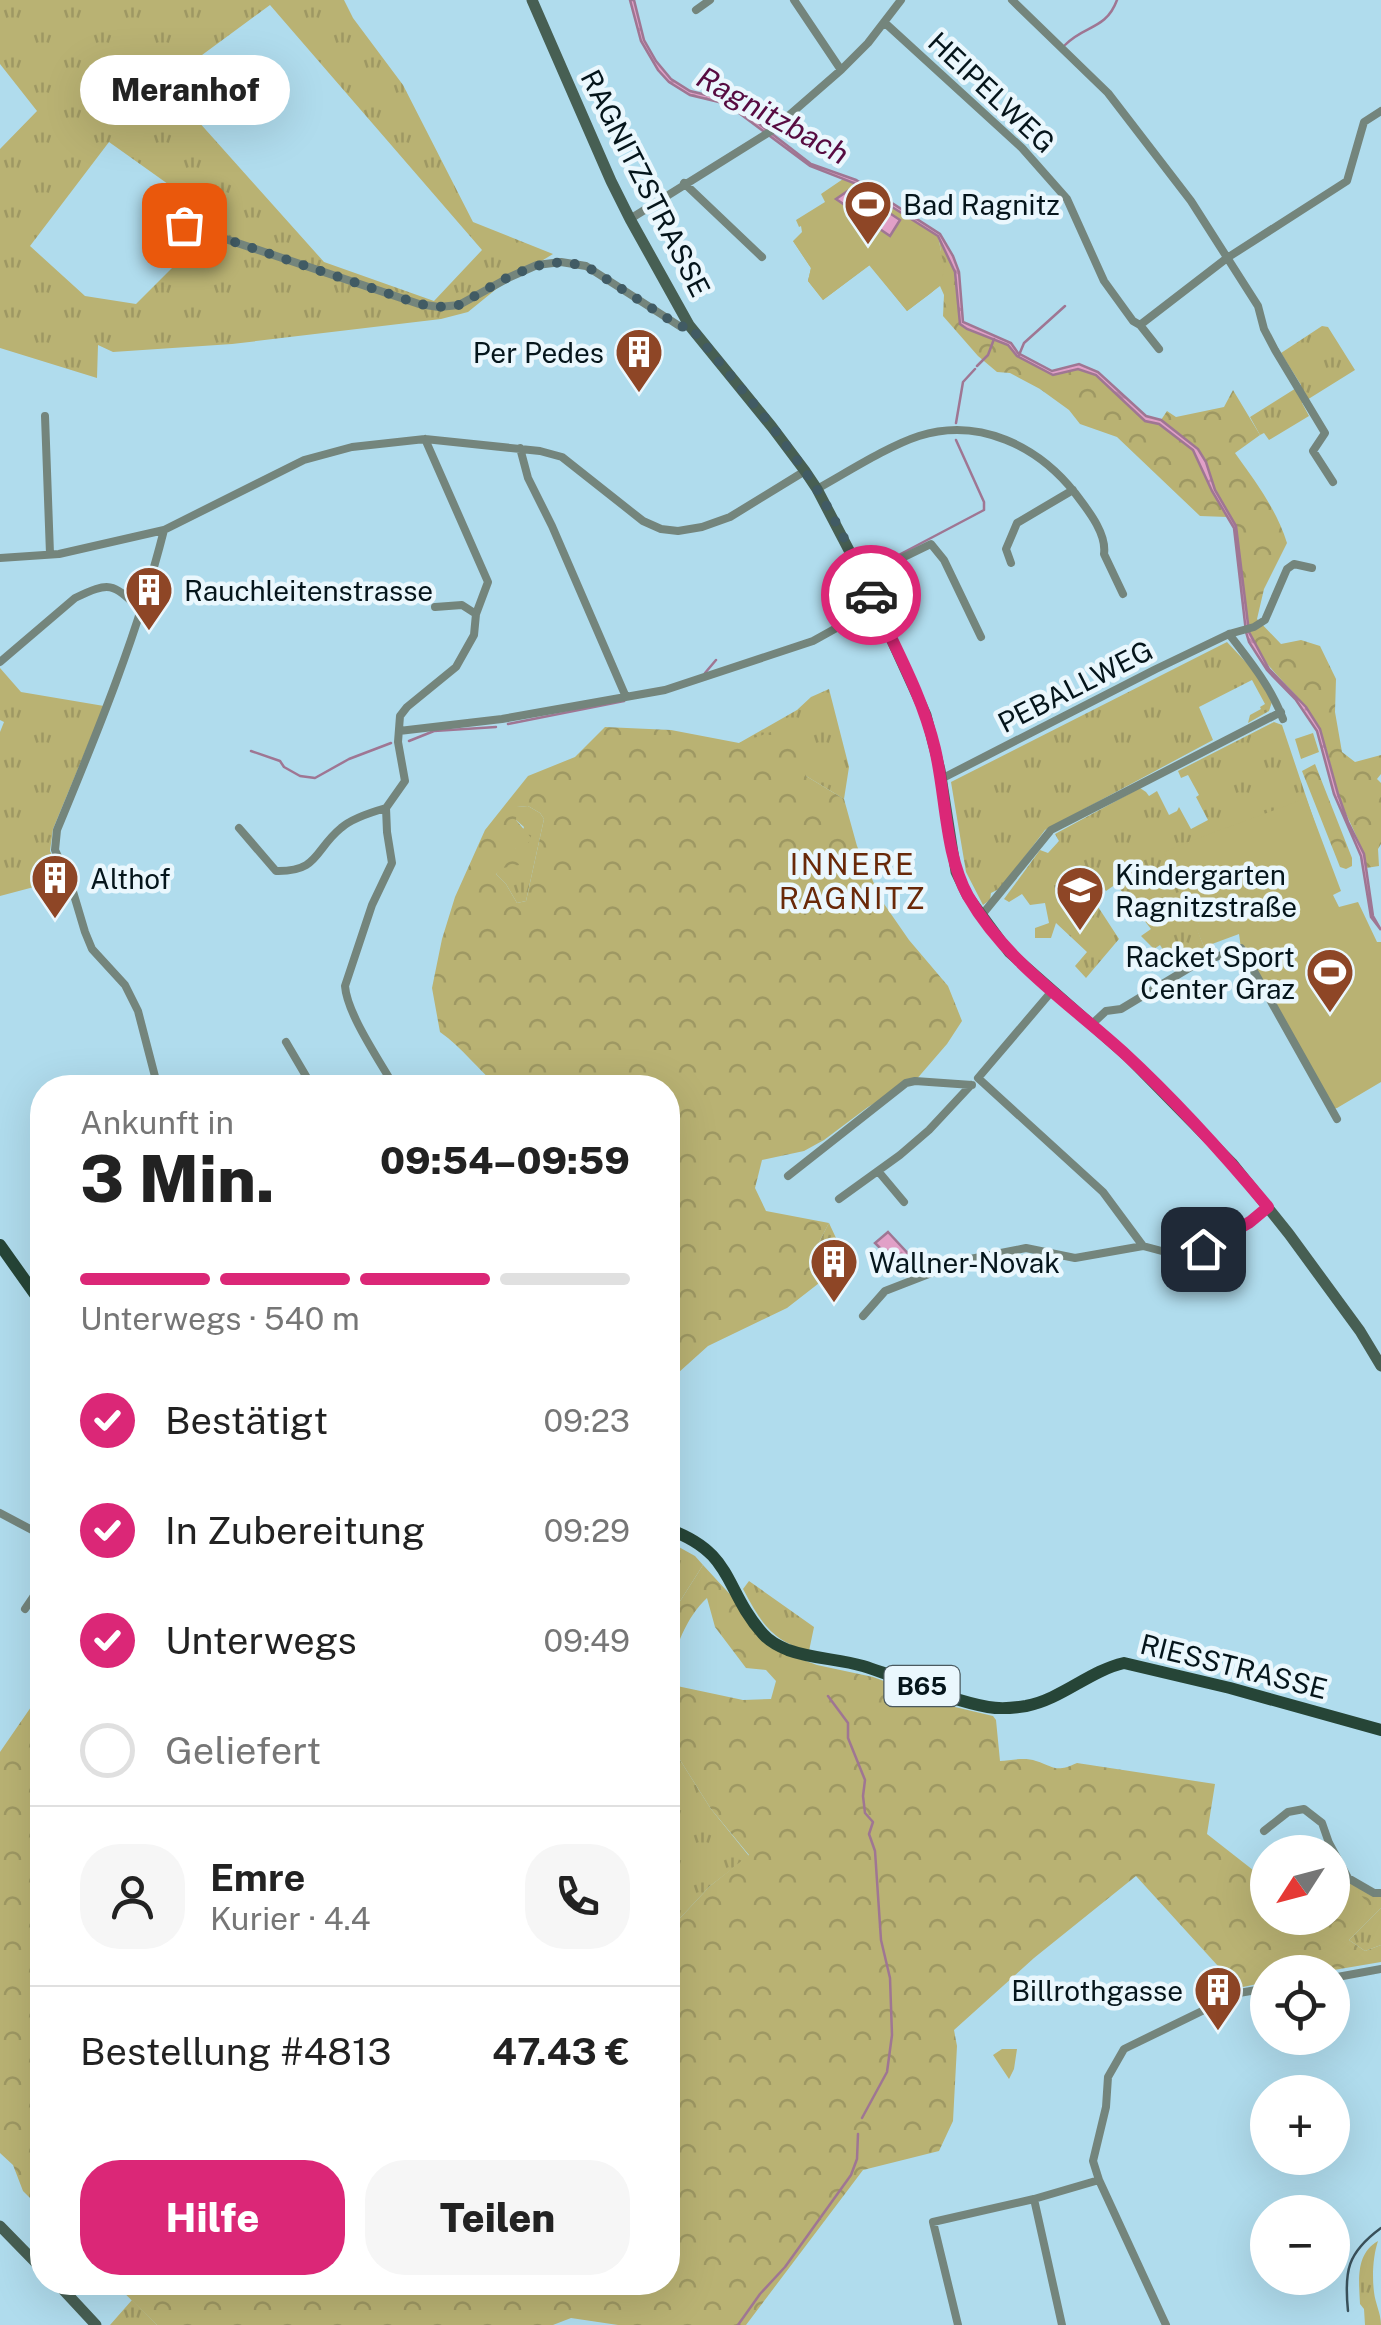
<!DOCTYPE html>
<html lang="de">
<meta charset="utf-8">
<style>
body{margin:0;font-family:"Public Sans",sans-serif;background:#f6f6f6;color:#222;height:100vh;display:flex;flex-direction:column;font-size:38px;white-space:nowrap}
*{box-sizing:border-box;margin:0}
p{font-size:32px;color:#767676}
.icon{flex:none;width:55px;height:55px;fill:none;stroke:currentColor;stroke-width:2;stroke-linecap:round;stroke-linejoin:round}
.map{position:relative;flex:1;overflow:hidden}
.drawer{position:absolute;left:30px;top:1075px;width:650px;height:1220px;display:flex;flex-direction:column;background:#fff;border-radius:40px;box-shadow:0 10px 40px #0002}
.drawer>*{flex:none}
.needle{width:65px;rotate:234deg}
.fabs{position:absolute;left:1250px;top:1835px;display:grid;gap:20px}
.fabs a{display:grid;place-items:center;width:100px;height:100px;border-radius:50%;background:#fff;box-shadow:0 10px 40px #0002;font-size:50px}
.pin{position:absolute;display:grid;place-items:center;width:85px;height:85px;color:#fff;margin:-42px;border-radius:20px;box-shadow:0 5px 15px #0006}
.courier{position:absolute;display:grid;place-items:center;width:100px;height:100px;margin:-50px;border:8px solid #db2777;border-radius:50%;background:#fff;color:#222;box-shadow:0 2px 12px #0007}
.bubble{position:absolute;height:70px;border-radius:35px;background:#fff;box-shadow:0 10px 40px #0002;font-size:32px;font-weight:800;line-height:70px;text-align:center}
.overview em{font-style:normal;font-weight:800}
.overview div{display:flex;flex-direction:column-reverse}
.overview{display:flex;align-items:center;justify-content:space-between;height:170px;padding:0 50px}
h1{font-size:65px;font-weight:800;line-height:75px}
.bar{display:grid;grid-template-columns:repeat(4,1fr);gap:15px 10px;align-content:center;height:120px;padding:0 50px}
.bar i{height:12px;border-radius:8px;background:#e0e0e0}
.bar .current{background:#db2777}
.bar p{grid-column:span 4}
.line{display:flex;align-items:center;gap:25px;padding:0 50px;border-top:2px solid #e0e0e0}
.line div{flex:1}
.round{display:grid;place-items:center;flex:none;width:105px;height:105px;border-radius:40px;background:#f6f6f6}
ol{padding:0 50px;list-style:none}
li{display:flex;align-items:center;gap:30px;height:110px}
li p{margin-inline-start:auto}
li .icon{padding:10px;border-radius:50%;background:#db2777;color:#fff;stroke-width:4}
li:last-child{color:#767676}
li i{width:55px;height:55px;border:5px solid #e0e0e0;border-radius:50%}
.primary-button{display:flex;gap:20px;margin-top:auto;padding:20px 50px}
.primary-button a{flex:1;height:115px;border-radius:40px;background:#db2777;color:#fff;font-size:40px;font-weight:800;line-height:115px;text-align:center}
.primary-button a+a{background:#f6f6f6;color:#222}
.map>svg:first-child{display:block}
</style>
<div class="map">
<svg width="1381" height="2325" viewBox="0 0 1381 2325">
<defs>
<pattern id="grass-tufts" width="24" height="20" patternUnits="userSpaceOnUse" patternTransform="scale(2.5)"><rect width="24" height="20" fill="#b9b273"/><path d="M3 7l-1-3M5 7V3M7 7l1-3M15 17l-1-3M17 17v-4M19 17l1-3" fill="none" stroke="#9e9863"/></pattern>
<pattern id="forest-crowns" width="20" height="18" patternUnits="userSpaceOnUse" patternTransform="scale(2.5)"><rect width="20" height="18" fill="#b9b273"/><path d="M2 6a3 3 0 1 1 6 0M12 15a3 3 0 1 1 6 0" fill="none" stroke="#9e9863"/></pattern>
<pattern id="water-ripples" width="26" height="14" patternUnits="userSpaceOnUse" patternTransform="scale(2.5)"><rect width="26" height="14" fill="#e1a0c7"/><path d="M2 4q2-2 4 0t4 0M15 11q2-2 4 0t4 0" fill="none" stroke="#c089aa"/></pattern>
</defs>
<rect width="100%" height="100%" fill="#b0dced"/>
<path fill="url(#grass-tufts)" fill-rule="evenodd" d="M0,0h344l9,18 50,67 70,137 80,32 -53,32 -32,26 -27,7 -209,25 -119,8 -15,-7 -1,33 -97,-30v-199l37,-38 -37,-47zM270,5l212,245 -48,51 -110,-39 -160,-179zM109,142l66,47 10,66 -49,49 -51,-8 -55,-50z
M1322,326l6,1 27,43 -53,33 7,13 -40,24 -5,-7 -4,2 -10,-18 51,-32 -20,-32z
M1227,642l30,32 15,28 -3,9 -21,12 2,-8 11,-6 -1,-2 5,-3 -13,-24 -53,27 14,33 -168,90 -44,58 -10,5 -1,7 -7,5 -17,-33 -15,-90z
M0,668l21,24 83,14 -51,123 -3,22 14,28 -64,17v-164l4,-10 -4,-2z
M829,689l20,78 -5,32 -38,-23 -67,-33 58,-33 14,-13z
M1274,722l8,3 38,113 -145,34 29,75 -2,2 -30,15 -12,-19 -6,4 -13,-13 10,-7 -35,-45 -10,7 -3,-4 -12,9 28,43 -33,39 -11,-12 12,-14 -31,-29 -5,15h-16v-10l14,-5 -4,-20 -15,2 -8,-11 -13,8 -5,-3 36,-49 8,3 11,-12 -4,-7 85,-46 6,4 3,4 8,-5 12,24 8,-4 2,-4 12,22 17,-9 -12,-23 3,-2 -11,-20 -7,3 -3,-7z
M528,806l12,7 4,6 -18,82 -9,2 -11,-19 -10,-10 19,-25 9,-22 -8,-7v-13z
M829,1223l14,30 -20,27 -14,-19z
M668,1541l27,15 8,9 -26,41 -9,26z
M749,1581l65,46 -5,24c-38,-10 -48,-29 -66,-62z
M668,1741l43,68 38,47 -39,30 -42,45z
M1381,1908v37l-16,6 -16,-11z
M1002,2049h15l-3,20 -5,10 -16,-24z
M1378,2241c-5,15 -6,35 -4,51 1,11 7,21 7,33h-16l-1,-16 -4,-5c-1,-23 -5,-50 18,-63z
M132,2300l25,25h-47z"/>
<path fill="url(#forest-crowns)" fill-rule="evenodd" d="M938,236l18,36 5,52 47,21 9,11 36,19 25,-6 18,6 49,46 14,3 34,26 35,67 -28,-1 -83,-79 -37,-13 -11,-14 -29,-21 -30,-16 -13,-1 -19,-16 -35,-40 1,-21 -4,-9 -33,25 -37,-46 -47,35 -15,-19 3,-13 -18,-27 148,10z
M1233,390l27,45 -25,18c20,28 42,57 52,90l-23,46 -7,30 24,25 20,-4 19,6 16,33 -1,33 7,40 13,10 26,-7v19l-4,5 4,4v61l-3,5 1,17 -13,2c-3,-26 -20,-49 -27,-73 -9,-27 -12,-58 -29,-82 -21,-30 -45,-42 -61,-81l-13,-106 -21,-36 -9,-28 -8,-13 -37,-29 6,-9 9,6 48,-10z
M797,723l9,53 38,23 13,47 25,55 27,39 39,46 14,35 -15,23 -32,37 -47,26 -44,33 -20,11 -42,9 -7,28 11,23 63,12 -20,38 14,19 -36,28 -79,38 -40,36v-294l-169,-1c-21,-17 -36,-39 -59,-55l-8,-44 10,-49 13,-42 30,-67 43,-54 47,-19 30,-30 66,3 68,13zM528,806l12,7 4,6 -18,82 -9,2 -11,-19 -10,-10 7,-6 16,-3 -4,-16 9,-2 8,-8 -16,-19 1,-13z
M1313,733l6,19 -18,7 -6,-20z
M1315,764l37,94v8l-6,3 -6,-2 -38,-96z
M703,1565l81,88 33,12 56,12 82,30 38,9 3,4 4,41c11,-1 26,-4 36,0 19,6 19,12 41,2l138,21 -8,50 60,47 1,37h64l1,-26 9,-10 -9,-10v-9l19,21 29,8v16l-32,32 16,11 16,-6v17l-59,10h-54l-1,10 -29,6 -102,-112 -102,82 -80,72 3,16 -4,75 -14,30 -76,19 -117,155h-128l-47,-7 -18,7h-396l-43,-42 554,-1v-351l42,-45 39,-31 -38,-46 -43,-68v-60l9,5 66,14 28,-1 5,-18 -10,-11 -20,-2 -31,-41 -8,-29c-21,19 -32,51 -39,78v-44l9,-26z
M42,1691v519l-19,-19 -10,-26 -13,-12v-401z"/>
<path fill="#b9b273" d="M843,179l11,4 84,53c10,50 9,45 -31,75l-38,-46 -46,35 -15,-19 3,-13 -18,-27 9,-9 -1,-6 -2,1 -3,-7 29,-18 -4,-8z
M1306,798l35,93 -8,4 6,12 19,-5 19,40h4v140l-44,26 -5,1 -91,-161 -2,-14 -35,13 -40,-95c47,-20 95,-35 142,-54z
M1356,1889l13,16 -22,19 -14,-15z"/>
<path fill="url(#water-ripples)" stroke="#9f7693" stroke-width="2.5" d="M630,0h4l10,40 12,21 15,18 19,12 29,7 22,12 70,54 45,16 84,54 13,22 6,16 4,50 48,21 7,10 34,18 27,-7 19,8 48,44 15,4 37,29 8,13 9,28 21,36 13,106 20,37 37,38 14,22 18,65 10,28 16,32 9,62 8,14 -10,-13 -10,-61 -27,-62 -17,-63 -21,-31 -29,-30 -18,-28 -3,-10 -12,-104 -22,-37 -19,-41 -34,-26 -14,-3 -49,-46 -18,-6 -25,6 -36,-19 -9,-11 -41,-16 -7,-5 -5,-52 -17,-36 -84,-53 -44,-17 -71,-53 -20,-11 -29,-7 -21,-13 -11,-12 -17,-29z
M852,188l48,32 -10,16 -54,-37z
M888,1232l26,28 -8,7 -14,-7 -17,-17z"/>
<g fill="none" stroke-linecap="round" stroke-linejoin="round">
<path stroke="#9f7693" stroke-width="2.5" d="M1065,45c19,-20 41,-15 52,-45
M1019,355l5,-12 41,-37
M977,366l11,-11 6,-16
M956,423l7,-41 12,-13
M893,558l91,-48v-8l-28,-62
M705,673l11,-13
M508,724l116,-23
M409,741l25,-10 62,-4
M251,751l29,10 4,6 16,9 15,2 34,-19 42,-16
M828,1696l20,27v15l17,42 -2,16 2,17 8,9 -4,12 6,17 6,89 9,38 2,57 -5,37 -25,46
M738,2325l22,-31 25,-27 66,-92 6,-16 1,-25"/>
<path stroke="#74857c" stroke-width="8" d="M794,0l47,70
M1012,0l96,93 83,108 67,105 6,23 11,21 50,83 -12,18 20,31
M696,10l14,-10
M884,22l138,126 45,51 37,82 29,40 7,4 19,24
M684,183l78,74
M630,219l141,-88 70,-61 27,-27 33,-43
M184,225l235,79 20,3 20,-2 51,-28 27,-12 24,-3 25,4 95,61 8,-2
M1140,325l87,-67 120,-77 17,-59 17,-11
M45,416l5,138
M520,448l8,30 24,48 74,171
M817,489c29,-16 71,-43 102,-53 60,-19 119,10 156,57 12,16 32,40 29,61l19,40
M0,558l59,-4 105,-24 140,-70 48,-13 73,-8 115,12 22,6 81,64 18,8 17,2 24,-4 28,-10 75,-46
M1011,563l-5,-14 11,-26 56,-33
M863,577l68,-33 13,16 37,77
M435,607l27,-2 14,9
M1229,634c21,27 42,53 54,85
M0,662l75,-64c37,-18 38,-14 67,13
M399,731l103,-12 163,-29 148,-49 63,-35
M941,779l215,-110 73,-35 25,-7 11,-7 22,-51 7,-5 18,4
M239,828l37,43c43,1 38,-21 65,-43 11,-10 31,-16 45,-20
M981,916l70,-86 230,-118
M1052,991l-74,87 125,114 40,54
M1092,1024l14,-13 15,-2 73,-44 47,-17 96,171
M286,1042l27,46
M158,1088l-20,-77 -13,-26 -33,-36 -7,-17 -14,-47 -16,-35 2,-20c41,-99 81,-197 107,-300
M395,1088c-15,-27 -48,-74 -50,-102l27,-81 20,-42 -5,-31 -1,-24 19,-27 -7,-39 2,-26 7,-9 49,-40 18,-32 2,-21 12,-32 -63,-143
M878,1171l26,31
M788,1176l118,-93 9,-2 57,4
M839,1199l61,-44 29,-25 42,-45
M863,1316l22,-25 80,-31 61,-12 49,10 68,-12 30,8 30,-5 47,-27 18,-15
M0,1513l32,17 10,3
M25,1609l17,-25
M1264,1831l24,-19 16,-3 18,14 7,20 19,35 26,15h7
M1332,1978l49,-9
M1034,2199l28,126
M958,2325l-25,-103 101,-23 65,-19
M1166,2325l-67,-145 -6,-19 13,-54 2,-30 16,-28 115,-56 29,-5"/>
<path stroke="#475f53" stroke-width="11" d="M532,0l79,181 19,38 59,106 83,102 33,44 12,18 46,88 63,138 14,55 16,102 11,23 42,57 117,103 106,108 57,71 71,97 21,35
M0,2226l42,43
M56,2282l40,43"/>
<path stroke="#264537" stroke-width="12" d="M0,1245l42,59
M668,1529c67,24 55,60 95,105 7,8 15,12 25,16 25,9 51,9 75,16 42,13 82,33 125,41 12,2 26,1 38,-1 36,-7 63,-35 98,-43l106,25 151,42"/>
<path stroke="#3a525c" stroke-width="2.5" d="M1348,2311c-4,-40 -1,-58 33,-83"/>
</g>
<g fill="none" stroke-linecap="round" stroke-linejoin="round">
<path stroke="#415b64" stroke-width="10" stroke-dasharray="0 18" d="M184,225l235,79 20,3 20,-2 51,-29 26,-10 26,-4 24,4 95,61 8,-2c42,53 88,103 125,160 22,34 40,73 57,110"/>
<path stroke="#db2777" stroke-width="12" d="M871,595c23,51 51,99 64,154 11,47 10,106 33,147 37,65 101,107 155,156 52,48 100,101 145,155l-18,15 -47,27"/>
</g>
<defs>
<g id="stadium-pin" transform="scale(2.5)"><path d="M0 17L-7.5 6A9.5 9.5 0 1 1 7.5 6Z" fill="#8e4626" stroke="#eaf7fd"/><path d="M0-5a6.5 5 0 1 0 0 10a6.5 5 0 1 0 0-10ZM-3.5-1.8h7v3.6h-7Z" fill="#fff"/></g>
<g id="building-pin" transform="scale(2.5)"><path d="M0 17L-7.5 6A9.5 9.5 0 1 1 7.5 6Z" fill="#8e4626" stroke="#eaf7fd"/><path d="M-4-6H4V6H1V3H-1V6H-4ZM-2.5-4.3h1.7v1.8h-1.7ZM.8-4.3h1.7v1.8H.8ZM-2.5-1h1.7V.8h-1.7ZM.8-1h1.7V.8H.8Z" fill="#fff"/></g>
<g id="school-pin" transform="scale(2.5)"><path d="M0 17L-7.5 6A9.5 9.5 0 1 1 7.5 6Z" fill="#8e4626" stroke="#eaf7fd"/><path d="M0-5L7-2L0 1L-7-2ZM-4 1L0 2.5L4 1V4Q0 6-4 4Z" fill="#fff"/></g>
</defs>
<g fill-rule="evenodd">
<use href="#stadium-pin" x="868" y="204"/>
<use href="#building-pin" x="639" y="352"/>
<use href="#building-pin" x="149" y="590"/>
<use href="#building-pin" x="55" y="878"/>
<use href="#school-pin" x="1080" y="890"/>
<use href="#stadium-pin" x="1330" y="972"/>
<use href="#building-pin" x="834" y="1262"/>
<use href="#building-pin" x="1218" y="1990"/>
</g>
<g text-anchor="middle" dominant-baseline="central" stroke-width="9" stroke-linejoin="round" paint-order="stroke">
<rect fill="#eaf7fd" stroke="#4a595f" stroke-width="2.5" x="884.5" y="1666" width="75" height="40" rx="8"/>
<g font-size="25" font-weight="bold" fill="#05151b">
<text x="922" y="1686">B65</text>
</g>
<g font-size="28" fill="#05151b" stroke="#eaf7fd">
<text transform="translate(992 92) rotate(43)">HEIPELWEG</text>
<text transform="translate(646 183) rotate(63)">RAGNITZSTRASSE</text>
<text transform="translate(1075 686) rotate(-27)">PEBALLWEG</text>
<text transform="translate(1234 1666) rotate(14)">RIESSTRASSE</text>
</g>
<g font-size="28" fill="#05151b" stroke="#eaf7fd" text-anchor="start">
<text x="903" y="204">Bad Ragnitz</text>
<text x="604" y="352" text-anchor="end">Per Pedes</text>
<text x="184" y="590">Rauchleitenstrasse</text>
<text x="1115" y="874">Kindergarten<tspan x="1115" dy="32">Ragnitzstraße</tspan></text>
<text x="90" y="878">Althof</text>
<text x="1295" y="956" text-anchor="end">Racket Sport<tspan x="1295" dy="32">Center Graz</tspan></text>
<text x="869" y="1262">Wallner-Novak</text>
<text x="1183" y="1990" text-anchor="end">Billrothgasse</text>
</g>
<g font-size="30" font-style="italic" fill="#570b41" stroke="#eaf7fd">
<text transform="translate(773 115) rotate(29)">Ragnitzbach</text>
</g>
<g font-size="30" letter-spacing="2.5" fill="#692909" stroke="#eaf7fd">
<text x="853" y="864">INNERE<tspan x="853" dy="34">RAGNITZ</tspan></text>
</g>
</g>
</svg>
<div class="fabs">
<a><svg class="needle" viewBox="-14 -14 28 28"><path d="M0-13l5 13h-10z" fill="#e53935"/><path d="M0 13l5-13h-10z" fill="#767676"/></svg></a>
<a><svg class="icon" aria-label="locate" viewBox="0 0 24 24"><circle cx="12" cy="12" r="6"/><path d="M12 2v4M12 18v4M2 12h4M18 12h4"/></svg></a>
<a>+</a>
<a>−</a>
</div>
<div class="pin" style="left:184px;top:225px;background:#ea580c"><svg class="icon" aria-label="bag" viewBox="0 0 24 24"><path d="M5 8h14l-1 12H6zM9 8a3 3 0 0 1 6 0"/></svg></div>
<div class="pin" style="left:1203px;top:1249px;background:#1f2937"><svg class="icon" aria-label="home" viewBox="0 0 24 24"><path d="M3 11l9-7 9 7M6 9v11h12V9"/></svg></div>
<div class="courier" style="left:871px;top:595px"><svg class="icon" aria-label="car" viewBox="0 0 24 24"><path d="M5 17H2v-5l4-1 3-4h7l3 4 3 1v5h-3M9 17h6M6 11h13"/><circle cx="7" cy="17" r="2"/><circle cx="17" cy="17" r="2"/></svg></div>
<div class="bubble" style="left:80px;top:55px;width:210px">Meranhof</div>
<section class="drawer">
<div class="overview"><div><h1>3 Min.</h1><p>Ankunft in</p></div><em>09:54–09:59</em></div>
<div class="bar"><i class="current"></i><i class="current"></i><i class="current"></i><i></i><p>Unterwegs · 540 m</p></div>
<ol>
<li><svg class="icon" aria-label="check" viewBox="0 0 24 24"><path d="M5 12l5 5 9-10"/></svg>Bestätigt<p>09:23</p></li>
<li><svg class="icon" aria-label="check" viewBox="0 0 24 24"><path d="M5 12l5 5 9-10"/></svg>In Zubereitung<p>09:29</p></li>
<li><svg class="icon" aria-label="check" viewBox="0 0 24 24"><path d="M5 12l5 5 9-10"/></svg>Unterwegs<p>09:49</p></li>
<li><i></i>Geliefert</li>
</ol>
<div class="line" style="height:180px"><a class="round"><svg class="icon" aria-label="person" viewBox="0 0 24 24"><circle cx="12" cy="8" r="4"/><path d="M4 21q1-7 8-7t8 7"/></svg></a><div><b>Emre</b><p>Kurier · 4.4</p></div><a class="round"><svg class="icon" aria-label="phone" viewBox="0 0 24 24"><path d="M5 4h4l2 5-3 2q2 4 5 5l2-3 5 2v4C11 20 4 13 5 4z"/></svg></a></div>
<div class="line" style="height:130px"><div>Bestellung #4813</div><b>47.43 €</b></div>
<div class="primary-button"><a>Hilfe</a><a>Teilen</a></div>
</section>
</div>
